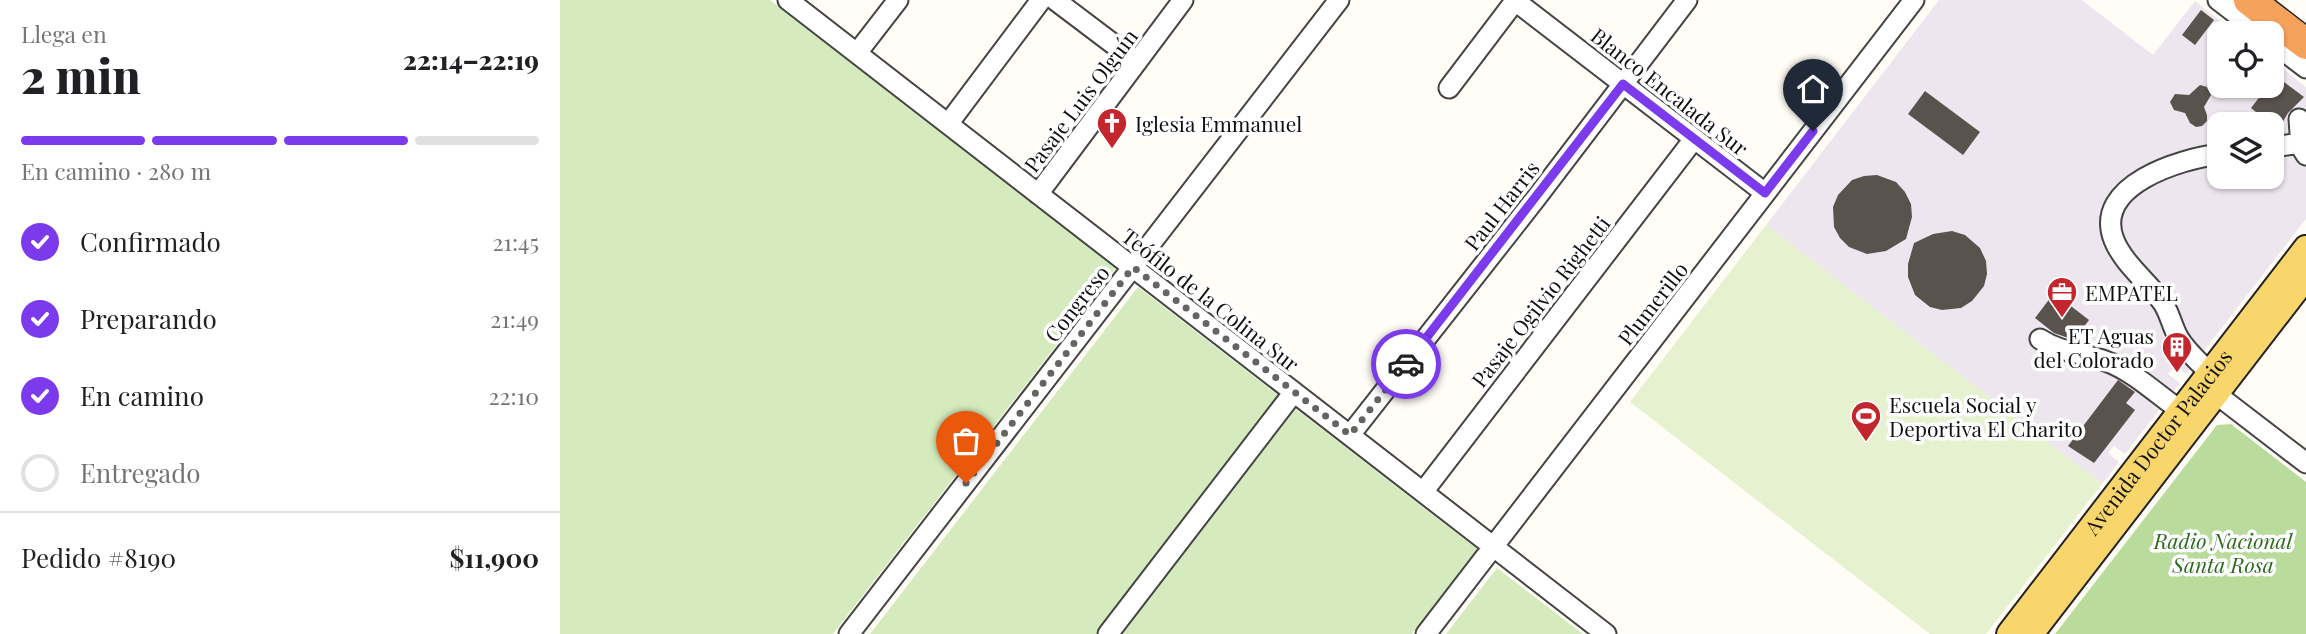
<!DOCTYPE html>
<html lang="es">
<meta charset="utf-8">
<style>
body{margin:0;font-family:"Playfair Display",serif;background:#f6f6f6;color:#202124;height:100vh;display:flex;flex-direction:column;font-size:26px;white-space:nowrap}
*{box-sizing:border-box;margin:0}
p{font-size:23px;color:#757577}
.icon{flex:none;width:38px;height:38px;fill:none;stroke:currentColor;stroke-width:2;stroke-linecap:round;stroke-linejoin:round}
.map{position:relative;flex:1;overflow:hidden}
.details{display:flex;flex-direction:column;background:#fff;width:560px}
.details>*{flex:none}
.controls{position:absolute;left:1647px;top:21px;display:grid;gap:14px}
.controls a{display:grid;place-items:center;width:77px;height:77px;border-radius:14px;background:#fff;box-shadow:0 2px 5px #0004;font-size:35px}
.pin{position:absolute;display:grid;place-items:center;width:60px;height:60px;color:#fff;margin:-72px -30px;border-radius:50% 50% 50% 0;rotate:-45deg;box-shadow:0 0 7px #0007}
.pin .icon{rotate:45deg}
.courier{position:absolute;display:grid;place-items:center;width:70px;height:70px;margin:-35px;border:5px solid #7c3aed;border-radius:50%;background:#fff;color:#222;box-shadow:0 2px 9px #0007}
.overview em{font-style:normal;font-weight:800}
.overview div{display:flex;flex-direction:column-reverse}
.overview{display:flex;align-items:center;justify-content:space-between;height:119px;padding:0 21px}
h1{font-size:46px;font-weight:800;line-height:52px}
.bar{display:grid;grid-template-columns:repeat(4,1fr);gap:10px 7px;align-content:center;height:84px;padding:0 21px}
.bar i{height:9px;border-radius:5px;background:#e0e0e0}
.bar .current{background:#7c3aed}
.bar p{grid-column:span 4}
.line{display:flex;align-items:center;gap:18px;padding:0 21px;border-top:2px solid #e0e0e0}
.line div{flex:1}
ol{padding:0 21px;list-style:none}
li{display:flex;align-items:center;gap:21px;height:77px}
li p{margin-inline-start:auto}
li .icon{padding:7px;border-radius:50%;background:#7c3aed;color:#fff;stroke-width:4}
li:last-child{color:#757577}
li i{width:38px;height:38px;border:4px solid #e0e0e0;border-radius:50%}
main{display:flex;flex:1;min-height:0}
.map>svg:first-child{display:block}
</style>
<main>
<section class="details">
<div class="overview"><div><h1>2 min</h1><p>Llega en</p></div><em>22:14–22:19</em></div>
<div class="bar"><i class="current"></i><i class="current"></i><i class="current"></i><i></i><p>En camino · 280 m</p></div>
<ol>
<li><svg class="icon" aria-label="check" viewBox="0 0 24 24"><path d="M5 12l5 5 9-10"/></svg>Confirmado<p>21:45</p></li>
<li><svg class="icon" aria-label="check" viewBox="0 0 24 24"><path d="M5 12l5 5 9-10"/></svg>Preparando<p>21:49</p></li>
<li><svg class="icon" aria-label="check" viewBox="0 0 24 24"><path d="M5 12l5 5 9-10"/></svg>En camino<p>22:10</p></li>
<li><i></i>Entregado</li>
</ol>
<div class="line" style="height:91px"><div>Pedido #8190</div><b>$11,900</b></div>
</section>
<div class="map">
<svg width="1746" height="634" viewBox="0 0 1746 634">
<rect width="100%" height="100%" fill="#fffdf5"/>
<path fill="#eee6ef" fill-rule="evenodd" d="M1379,0h143l71,55 42,-54 41,32h-17v53h53v-26l34,27v132l-120,155 -11,-8 -7,8 12,9 -55,71 -11,-8 -6,7 11,9 -17,22 -336,-259zM1659,124h53v53h-53z"/>
<path fill="#d5ebbd" d="M0,0h210l346,268 -283,366h-273z
M578,287l339,262 -65,85h-542z
M937,568l86,66h-137z"/>
<path fill="#b9dc9c" d="M1671,424l75,58v152h-251l162,-209z"/>
<path fill="#e6f2cf" d="M1206,225l336,259 -116,150h-56l-300,-232z"/>
<path fill="#5a524d" d="M1641,10l13,10 -19,25 -13,-10z
M1716,76l28,21 -16,16 -10,17 -27,-22 17,-22h4z
M1640,85l7,2 4,8 -7,12 3,8v6l-5,5 -6,1 -6,-4 -5,-10 -11,-3 -4,-8 5,-8 14,1z
M1365,91l55,41 -17,23 -55,-41z
M1317,175l19,7 9,10 6,12 1,13 -6,22 -20,12 -19,3 -18,-7 -9,-9 -6,-11 -1,-20 5,-12 14,-15 12,-4z
M1392,231l13,4 15,13 6,13 1,13 -3,12 -12,15 -11,7 -19,2 -12,-3 -15,-12 -7,-18v-13l6,-21 19,-9z
M1494,293l35,27 -15,20 -20,-7 -19,-15z
M1558,380l17,12 -9,11 9,7 -41,53 -26,-17z"/>
<g fill="none" stroke-linecap="round" stroke-linejoin="round">
<g stroke="#444" stroke-width="23">
<path id="minor" d="M228,0l818,634
M495,0l82,62
M954,0l251,193
M1658,0l43,33
M1712,42l34,26
M297,53l41,-53
M889,88l66,-87
M1739,119l2,28 5,8
M388,124l93,-124
M1712,147l29,-4
M478,194l145,-194
M1480,339c21,14 45,14 68,23 26,10 50,33 73,49
M1650,373c-11,-11 -24,-22 -32,-36 -6,-11 -8,-23 -15,-34 -15,-21 -40,-40 -49,-63 -22,-55 67,-81 105,-86
M1647,387l99,76
M790,435l187,-238 150,-197
M863,492l271,-353
M289,634l490,-634
M548,634l186,-242
M866,634l488,-634"/>
</g>
<g stroke="#222" stroke-width="28">
<g id="major">
<path id="s1" d="M1449,634l297,-386"/>
<path d="M1471,634l275,-357"/>
</g>
</g>
<g stroke="#222" stroke-width="33">
<path id="highway" d="M1689,0l57,44"/>
</g>
<use href="#minor" stroke="#fff" stroke-width="19"/>
<use href="#major" stroke="#f9d66b" stroke-width="24"/>
<use href="#highway" stroke="#f5a25d" stroke-width="30"/>
</g>
<g fill="none" stroke-linecap="round" stroke-linejoin="round">
<path stroke="#646461" stroke-width="7" stroke-dasharray="0 12.6" d="M406,483l167,-216 217,168 56,-71"/>
<path stroke="#7c3aed" stroke-width="9" d="M846,364l217,-280 142,109 48,-62"/>
</g>
<defs>
<g id="church-pin" transform="scale(1.575)"><path d="M0 17L-7.5 6A9.5 9.5 0 1 1 7.5 6Z" fill="#c4262e" stroke="#fff"/><path d="M-1.2-6h2.4v3.5h3.3v2.4h-3.3V6h-2.4V-.1h-3.3v-2.4h3.3Z" fill="#fff"/></g>
<g id="office-pin" transform="scale(1.575)"><path d="M0 17L-7.5 6A9.5 9.5 0 1 1 7.5 6Z" fill="#c4262e" stroke="#fff"/><path d="M-6-3h4V-5.5h4V-3h4V5H-6ZM-1-4.5V-3h2v-1.5ZM-6 0V1H6V0Z" fill="#fff"/></g>
<g id="building-pin" transform="scale(1.575)"><path d="M0 17L-7.5 6A9.5 9.5 0 1 1 7.5 6Z" fill="#c4262e" stroke="#fff"/><path d="M-4-6H4V6H1V3H-1V6H-4ZM-2.5-4.3h1.7v1.8h-1.7ZM.8-4.3h1.7v1.8H.8ZM-2.5-1h1.7V.8h-1.7ZM.8-1h1.7V.8H.8Z" fill="#fff"/></g>
<g id="stadium-pin" transform="scale(1.575)"><path d="M0 17L-7.5 6A9.5 9.5 0 1 1 7.5 6Z" fill="#c4262e" stroke="#fff"/><path d="M0-5a6.5 5 0 1 0 0 10a6.5 5 0 1 0 0-10ZM-3.5-1.8h7v3.6h-7Z" fill="#fff"/></g>
</defs>
<g fill-rule="evenodd">
<use href="#church-pin" x="552" y="123"/>
<use href="#office-pin" x="1502" y="292"/>
<use href="#building-pin" x="1617" y="347"/>
<use href="#stadium-pin" x="1306" y="416"/>
</g>
<g text-anchor="middle" dominant-baseline="central" stroke-width="7" stroke-linejoin="round" paint-order="stroke">
<g font-size="21" fill="#111" stroke="#fff">
<text transform="translate(1110 91) rotate(38)">Blanco Encalada Sur</text>
<text transform="translate(520 100) rotate(-53)">Pasaje Luis Olguín</text>
<text transform="translate(941 205) rotate(-52)">Paul Harris</text>
<text transform="translate(651 299) rotate(38)">Teófilo de la Colina Sur</text>
<text transform="translate(980 301) rotate(-52)">Pasaje Ogilvio Righetti</text>
<text transform="translate(516 303) rotate(-52)">Congreso</text>
<text transform="translate(1092 303) rotate(-52)">Plumerillo</text>
<text stroke="none"><textPath href="#s1" startOffset="243">Avenida Doctor Palacios</textPath></text>
</g>
<g font-size="21" fill="#111" stroke="#fff" text-anchor="start">
<text x="575" y="123">Iglesia Emmanuel</text>
<text x="1525" y="292">EMPATEL</text>
<text x="1594" y="335" text-anchor="end">ET Aguas<tspan x="1594" dy="24">del Colorado</tspan></text>
<text x="1329" y="404">Escuela Social y<tspan x="1329" dy="24">Deportiva El Charito</tspan></text>
</g>
<g font-size="21" font-style="italic" fill="#2f6b1f" stroke="#fff">
<text x="1663" y="540">Radio Nacional<tspan x="1663" dy="24">Santa Rosa</tspan></text>
</g>
</g>
</svg>
<div class="controls">
<a><svg class="icon" aria-label="locate" viewBox="0 0 24 24"><circle cx="12" cy="12" r="6"/><path d="M12 2v4M12 18v4M2 12h4M18 12h4"/></svg></a>
<a><svg class="icon" aria-label="layers" viewBox="0 0 24 24"><path d="M12 4l9 5-9 5-9-5zM3 14l9 5 9-5"/></svg></a>
</div>
<div class="pin" style="left:406px;top:483px;background:#ea580c"><svg class="icon" aria-label="bag" viewBox="0 0 24 24"><path d="M5 8h14l-1 12H6zM9 8a3 3 0 0 1 6 0"/></svg></div>
<div class="pin" style="left:1253px;top:131px;background:#1f2937"><svg class="icon" aria-label="home" viewBox="0 0 24 24"><path d="M3 11l9-7 9 7M6 9v11h12V9"/></svg></div>
<div class="courier" style="left:846px;top:364px"><svg class="icon" aria-label="car" viewBox="0 0 24 24"><path d="M5 17H2v-5l4-1 3-4h7l3 4 3 1v5h-3M9 17h6M6 11h13"/><circle cx="7" cy="17" r="2"/><circle cx="17" cy="17" r="2"/></svg></div>
</div>
</main>
